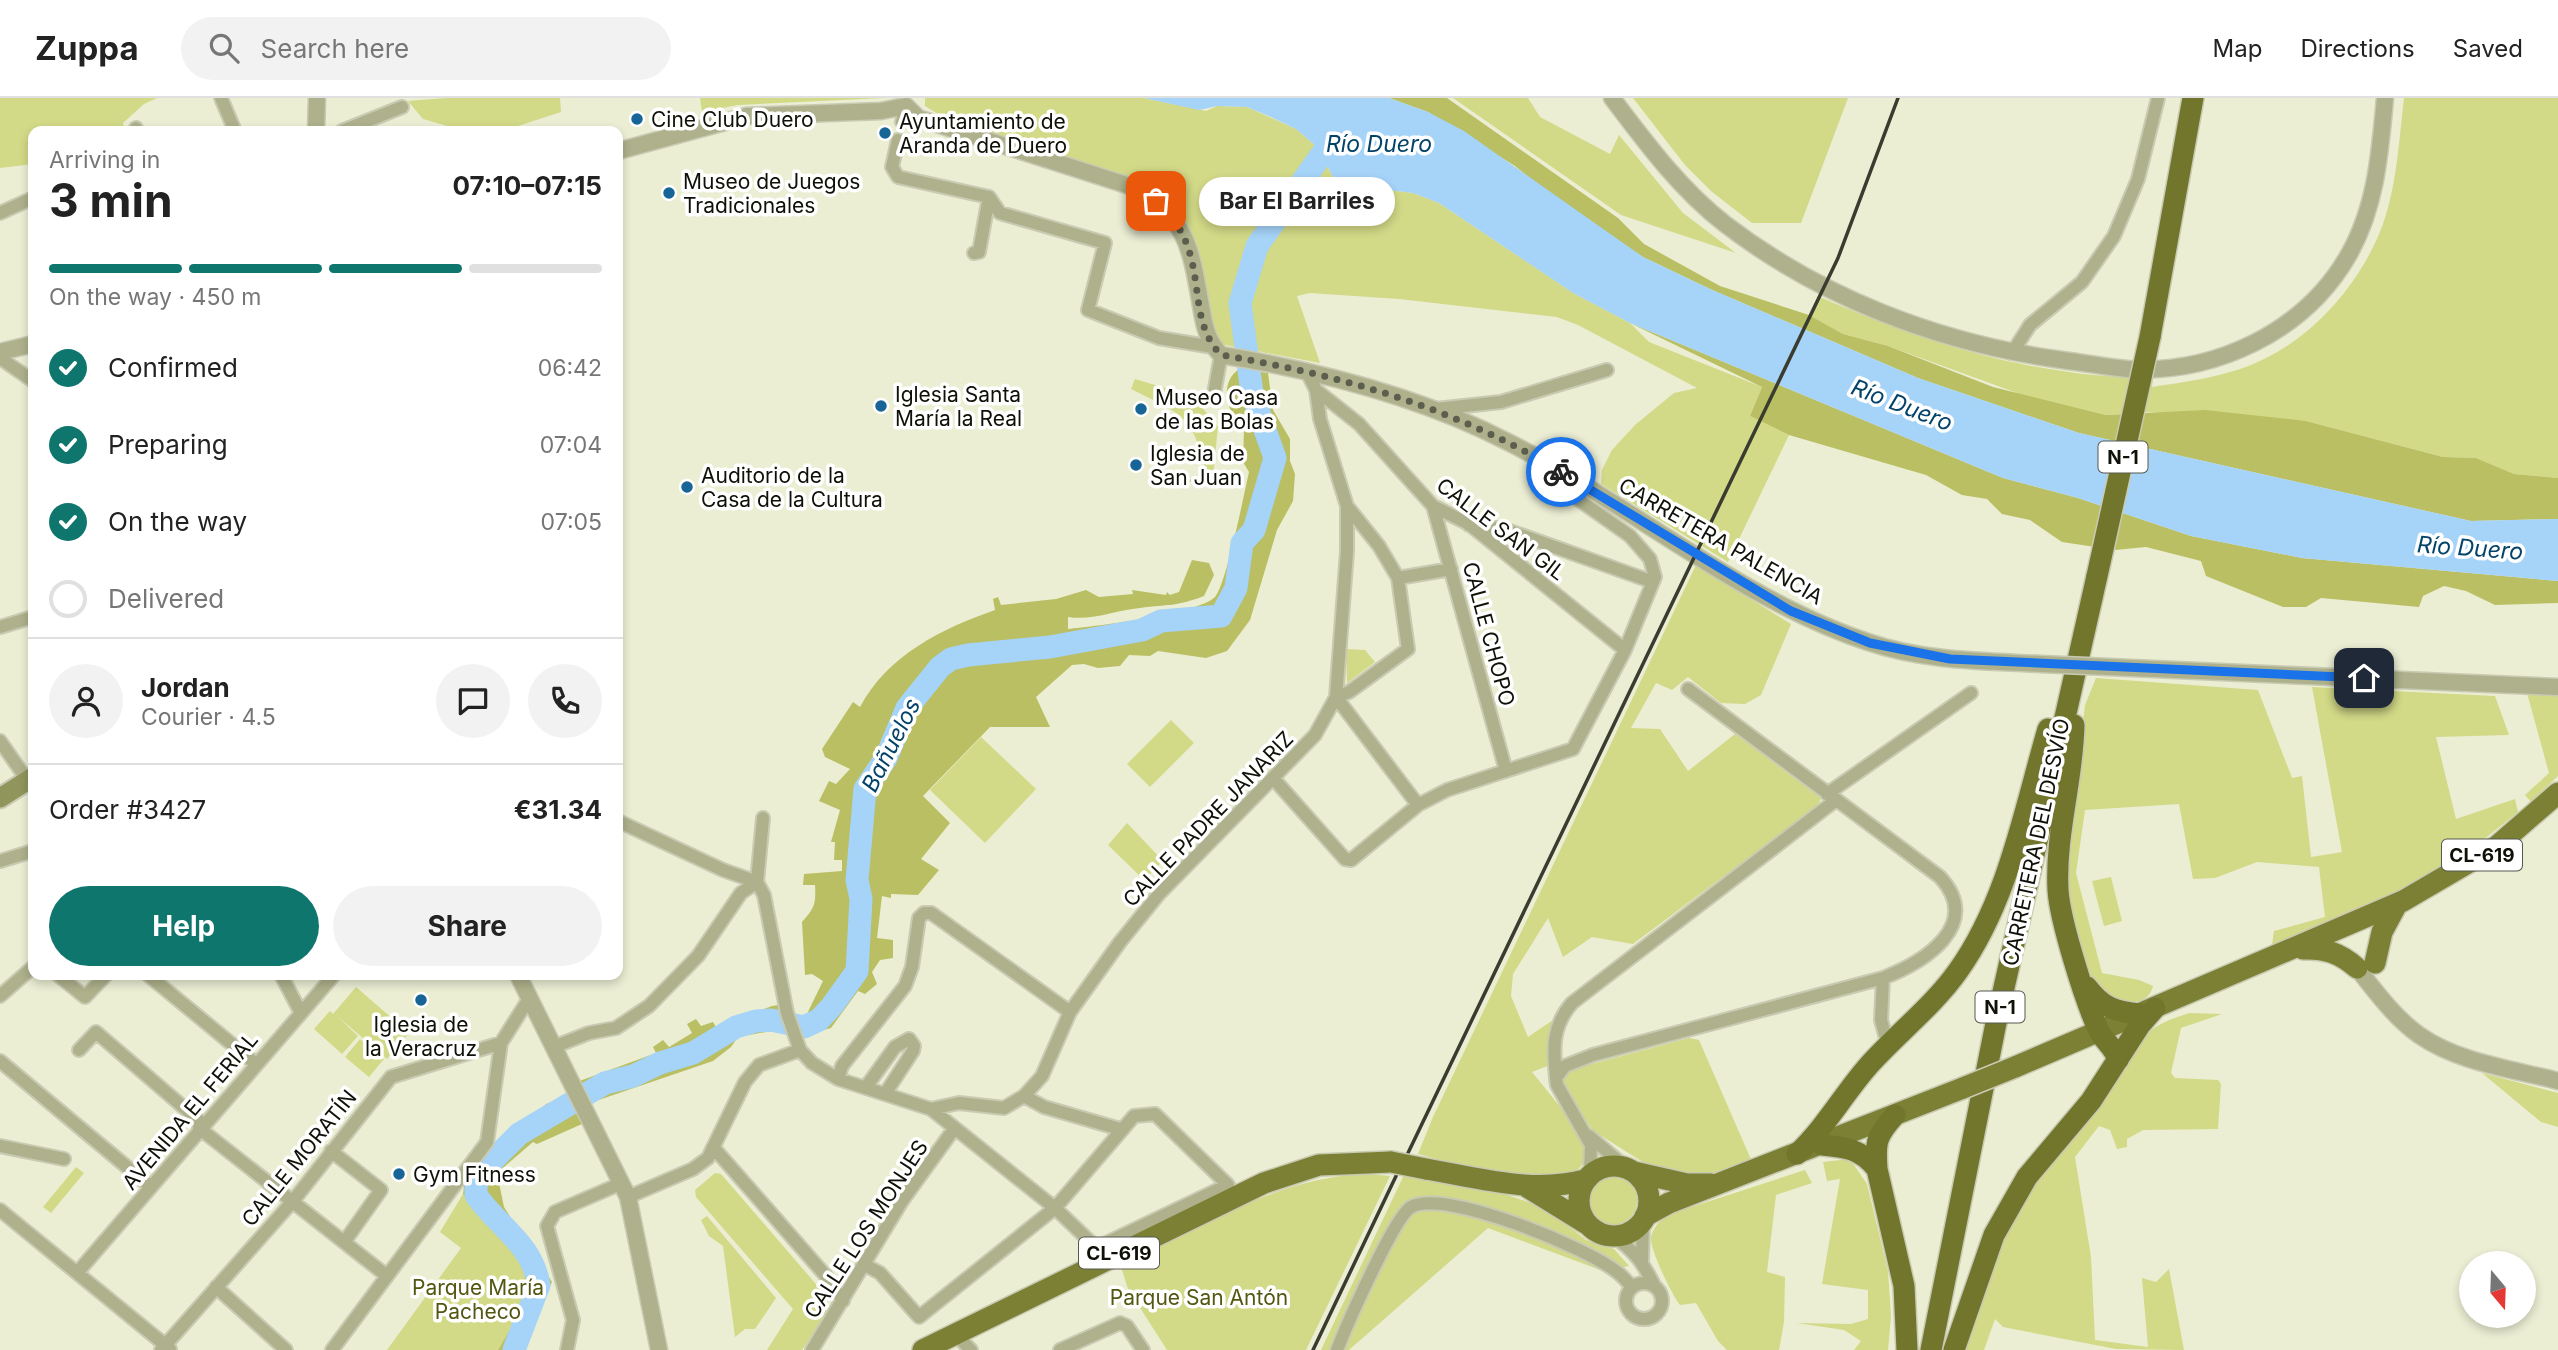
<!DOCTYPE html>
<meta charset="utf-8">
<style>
body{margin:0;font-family:Inter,sans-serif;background:#f2f2f2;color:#222;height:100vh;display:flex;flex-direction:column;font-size:26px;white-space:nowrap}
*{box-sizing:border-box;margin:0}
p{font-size:23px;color:#767676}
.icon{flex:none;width:38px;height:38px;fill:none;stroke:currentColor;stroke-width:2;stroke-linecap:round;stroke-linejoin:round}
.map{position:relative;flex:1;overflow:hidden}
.details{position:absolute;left:28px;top:28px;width:595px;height:854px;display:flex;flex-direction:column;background:#fff;border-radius:14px;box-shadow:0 4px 10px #0003}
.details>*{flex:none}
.needle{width:46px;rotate:161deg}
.tools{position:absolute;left:2459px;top:1153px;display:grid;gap:14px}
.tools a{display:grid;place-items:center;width:77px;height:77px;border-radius:50%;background:#fff;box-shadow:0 4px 10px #0003;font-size:35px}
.pin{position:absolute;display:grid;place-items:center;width:60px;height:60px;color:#fff;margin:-30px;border-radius:14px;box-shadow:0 4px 10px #0006}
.courier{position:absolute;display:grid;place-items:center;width:70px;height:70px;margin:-35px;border:5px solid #1a73e8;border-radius:50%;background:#fff;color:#222;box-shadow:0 2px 9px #0007}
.bubble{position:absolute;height:49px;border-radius:24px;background:#fff;box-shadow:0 4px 10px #0003;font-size:23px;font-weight:700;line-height:49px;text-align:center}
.summary em{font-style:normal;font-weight:700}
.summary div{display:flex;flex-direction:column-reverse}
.summary{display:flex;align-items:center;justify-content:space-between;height:119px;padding:0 21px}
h1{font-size:46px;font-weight:700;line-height:52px}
.bar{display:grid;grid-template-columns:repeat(4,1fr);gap:10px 7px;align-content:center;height:84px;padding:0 21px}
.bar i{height:9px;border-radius:5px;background:#e0e0e0}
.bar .current{background:#0f766e}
.bar p{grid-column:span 4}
.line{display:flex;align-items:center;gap:18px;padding:0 21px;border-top:2px solid #e0e0e0}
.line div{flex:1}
.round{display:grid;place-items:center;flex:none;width:74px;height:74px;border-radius:37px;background:#f2f2f2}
ol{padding:0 21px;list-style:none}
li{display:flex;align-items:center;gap:21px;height:77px}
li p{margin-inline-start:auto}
li .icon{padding:7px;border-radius:50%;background:#0f766e;color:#fff;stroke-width:4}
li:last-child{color:#767676}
li i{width:38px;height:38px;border:4px solid #e0e0e0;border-radius:50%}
.action{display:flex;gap:14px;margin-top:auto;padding:14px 21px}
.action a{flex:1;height:80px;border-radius:42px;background:#0f766e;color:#fff;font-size:28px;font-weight:700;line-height:80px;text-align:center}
.action a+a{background:#f2f2f2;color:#222}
header{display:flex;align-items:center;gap:42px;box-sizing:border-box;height:98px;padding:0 35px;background:#fff;border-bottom:2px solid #e0e0e0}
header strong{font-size:33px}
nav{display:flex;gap:38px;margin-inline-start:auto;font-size:24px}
.search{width:490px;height:63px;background:#f2f2f2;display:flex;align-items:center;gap:18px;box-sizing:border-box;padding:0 24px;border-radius:38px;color:#767676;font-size:26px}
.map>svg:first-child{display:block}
</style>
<header>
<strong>Zuppa</strong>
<div class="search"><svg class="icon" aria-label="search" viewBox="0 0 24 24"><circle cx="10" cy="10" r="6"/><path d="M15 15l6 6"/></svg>Search here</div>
<nav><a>Map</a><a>Directions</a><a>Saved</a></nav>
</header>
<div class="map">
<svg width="2558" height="1252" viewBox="0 0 2558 1252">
<rect width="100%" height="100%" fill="#ebeed3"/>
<path fill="#d2d987" d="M0,0h157l-13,6 -21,19 1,5 -5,3h-86v33l-33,4z
M446,0h114l1,14 -58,19h-38l-42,-12 -15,-18z
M700,0h184l-146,7 -36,7z
M925,0h219l62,13 11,-5 30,1 49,22 20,17 21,38 76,9 26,10 134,90 57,30 19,19 113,45 -12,29 39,19 -61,127 -127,-78 1,-14 10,-20 23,-25 39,-32 23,-5 -119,-63 -21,-8 -158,-18 -89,-6 -13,3 23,67 -100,-19 -6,-10c-13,-62 -10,-108 -66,-148l-205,-69 -18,-11z
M1453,0h75l12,19 70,37 9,-19 64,78 53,40 -115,-38z
M1633,0h215l-47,125h-49l-41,-32 -26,-26z
M2404,0h154v380l-44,-4 -38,-16 -33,-1 -137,-36 -160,-9 -42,3 -24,-4 -52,-14 -140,-51 -45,-12 -34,-19 11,-18c113,49 208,78 333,82l-1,8c33,-5 69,-10 99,-22 60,-24 110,-81 132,-141 14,-40 16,-84 21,-126z
M1135,281l57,17 26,30 -5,51 -33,7 26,-12c-14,-59 -24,-57 -75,-83z
M1696,467l95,59 -30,71 -16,9 -24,-1 -33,-26 -16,13 -16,-7 -25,45 29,1 28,42 47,-37 86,64 -3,8 -185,138 -41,-7 -29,20 -15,-39 -35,56 -2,22 17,41 25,-17 -4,25 1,20 -18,7 30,37 26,43c-4,13 -12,22 -25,26 -24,5 -118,-16 -145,-24l15,-37z
M1346,551l19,1 10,12 -28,21z
M2096,580l162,12 34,88 10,-2 9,81 31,-5 -30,-165 183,9 14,39 -73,2 20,82 59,-20 3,13 -40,32 -62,39 -144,62 2,-14 51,-14 -6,-50 -62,-5 -42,16 -22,1 -14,-75 -94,6 -9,63 26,100 37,7 14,6c-6,24 -34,15 -51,10l-11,-20 -22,-64 -4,-31 20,-176z
M2527,595l31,1v82l-27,26 -6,-7 24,-22z
M1171,622l23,23 -44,44 -23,-23z
M981,639l55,52 -51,54 -55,-53z
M1127,725l36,38 -19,19 -36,-35z
M2111,779l11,44 -18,5 -12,-45z
M356,889l53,46 -22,26 -51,-44 22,21 -16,18 -28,-25 16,-18 3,3z
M2190,915l32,1 -41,14 -10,45 4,5 43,2 3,4 -3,45 -75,1 -16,9v8l-10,2 -7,-19 -11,-4 -24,31 16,100 4,83 53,7 -6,-69 14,4 13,-13 15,81 -68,-1 -113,-22 -8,-8 -11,31h-22c23,-65 46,-128 84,-186 16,-25 43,-44 61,-68 34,-44 20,-65 83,-83z
M1689,940l10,2 54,124 -41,11 -20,1 -43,-10 -57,-36 -29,-48 1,-9 9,-4z
M360,941l24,20 -15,18 -24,-20z
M2482,975l76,20v34l-17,-5z
M1850,1061l17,25 21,87 3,45 -3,34h-34l7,-9 -17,-11 -47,-7 54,1 17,-5v-29l-46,-6 18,-105 -13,2 -4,-19z
M76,1069l8,6 -33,40 -8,-6z
M1805,1072l7,13 -36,12 -9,77 18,5 -1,45 -5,28h-52l-9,-9 -22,-38 -16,2c-8,-10 -30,-55 -29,-67 1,-10 9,-17 16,-23z
M715,1075l6,1 107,124v12l-26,40h-35l26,-41 -97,-112 -1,-7z
M1366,1076l24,2 -84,174h-139l-39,-61 -7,-22c78,-39 156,-90 245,-93z
M1587 1102a25 25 0 1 1 50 0a25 25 0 1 1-50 0Z
M1404,1077l88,15 54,18 40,32 28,9 15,17 -26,5 -115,-43 -139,122h-28z
M463,1096l62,63v47l-27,46h-111l74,-102 -21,-16z
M707,1118l69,82 -21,31h-10l-10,8 -12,-91 -14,-10 -8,-16z"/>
<path fill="#b9bf62" d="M1389,0h58l171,120 26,26 76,42 89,29 34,19 45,12 105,41 112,28 100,-5 101,11 137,36 33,1 38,16 44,4v41l-87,2 -392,-88 -161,-55 -208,-89 -67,-32 -96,-65 -32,-26 -87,-54z
M1630,225l373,155 75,20 113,38 111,22 256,23v22l-63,2 -29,-14 -22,-5 -21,10 -4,11 -98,-9 -15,9h-23l-77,-31 -5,-15 -55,-14 -31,3 -53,-8 -32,-22 -28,-6 -15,-15 -25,-4 -36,-20 -137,-40 -39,-19 12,-29z
M1239,271l29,4 5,37 17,29v22l5,13 -2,27 -16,29 -27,90 -23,31 -21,7 -48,-7 -8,5 -21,-1 -9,11 -22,2 -14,-4 -12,1 -36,32 14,30h-60l-67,69 27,27 -29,36 18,11 -21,25 -27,-1v4l-9,-2 -5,42 16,2v18l-13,2 -8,12 5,12 -12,10 -7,-3 -27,37 -23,6 -4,-14 19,-39 -11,-7 -7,1 -3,-53c13,-14 14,-19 13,-37h-12l1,-11 38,-3v-11h-8l1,-18h-4l9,-32 -21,-9 10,-20 7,3 14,-15 -25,-12 -3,-8 31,-47 7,5c28,-52 81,-78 135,-97l-2,-11 5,-2 3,8 55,-6 30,-9 13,7 34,-3 -1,-4 34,5 1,-3 3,3 9,-3 13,-32 17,3 5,12 -10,21c-29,11 -35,8 -64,12 -24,2 -47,13 -72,9v12c28,-3 130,-15 147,-32 11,-12 29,-103 34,-125l-6,-10 1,-33c-17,-16 -26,-45 -5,-60z
M785,906l5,20 -8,5 -44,8 -7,10 -18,14 -129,44 -2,19 -45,20 -4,-2 -36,31 7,34 48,75 -29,68h-25l27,-46v-47l-62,-63 3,-24 35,-32 29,-16 16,-18 17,-6 11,-15 82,-30 -3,-6 10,-7 6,7 23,-14 -5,-9 9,-5 5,7 12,-4 3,5 56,-21z"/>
<path fill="#a6d3f8" d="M1144,0h245l39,14 36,19 179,126 67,32 208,89 161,55 392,88 87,-2v62l-256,-23 -111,-22 -113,-38 -75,-20 -373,-155 -57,-30 -134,-90 -26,-10 -76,-9 -21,-38 -20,-17 -25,-12 -24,-10 -30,-1 -18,4z"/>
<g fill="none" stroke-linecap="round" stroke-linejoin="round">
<path stroke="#a6d3f8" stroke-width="23" d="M514,1252l25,-65c-7,-42 -41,-58 -63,-90v-12l7,-13 36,-36 86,-51 28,-7 27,-13 33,-10 43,-26 20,-6 15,-1 33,7 15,-7 13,-14 25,-35 4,-72 -4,-19 8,-91 21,-31 21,-50 33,-41 11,-8 17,-4 82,-8 92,-17 19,-9 60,-5 15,-28 6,-45 12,-13 21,-72 -23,-65 -12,-90 17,-57 82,-116"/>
<g stroke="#c8cab2" stroke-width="16">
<path id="minor" d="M221,0l14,33
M902,24l4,-16
M136,30l1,3
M342,33l60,-24
M898,42l-6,27 6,10 91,20
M989,99l11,16 105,30 -17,67 71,28 54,9
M0,115l33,-15
M974,155l5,-1 10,-55
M2012,255l18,-28 52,-43 32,-46 24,-57 20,-81
M0,260l33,23
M1306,272l10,20 43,34 74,82 36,18 156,126
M1214,296l7,-39
M1436,311l65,-7 106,-32
M1433,408l73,265
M1469,427l35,4 149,53
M1398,480l53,-9
M0,529l33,-10
M1688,591l252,188c44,48 -16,85 -57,101
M1336,599l13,-5 59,-43 -10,-71 -19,-32 -32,-40
M1336,599l82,108
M0,643l28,40
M1273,680l72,81 6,1 67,-55 29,-15 126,-41 52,-99 30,-73 -5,-18 -20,-23 -85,-60 -6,-7 -2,-12
M1827,696l144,-101
M763,720l-6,64 7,13 23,118 13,37 12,13 26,16 93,30 124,99 47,45
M618,723l105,49 34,12
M0,763l33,-10
M58,877l27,22 21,-22
M148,877l108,89
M281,877l19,36
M0,898l33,-29
M556,948l33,-13 27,-5 33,-22 49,-50 43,-63 16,-11
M79,952l17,-18 107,92
M0,963l151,126
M1556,979c-3,-29 -4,-51 16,-74l264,-203
M838,981l4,-13 63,-80 7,-19 7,-49 5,-5h7l139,99
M866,989l29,-40 14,-8 5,7 -1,5 -28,43
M1024,998l20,11 76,22
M931,1011l28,-6 45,5 20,-12 18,-20 28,-64 50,-70 39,-48 156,-159 21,-38 11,-146v-45l-27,-87 -4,-29
M199,1030l188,148
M1589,1038l40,34
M0,1048l64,13
M713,1049l113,129 17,25
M331,1053l50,39 -36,51
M1590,1077l1,-30 -34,-60 -1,-7 9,-12 28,-11 290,-77 -2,42 7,25
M628,1099l65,-28 15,-11 37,-76 14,-17 41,-15
M0,1112l170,139
M1613,1138c21,14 31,28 42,51
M1642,1163l1,-41
M865,1167l15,8 39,44 136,-109 79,-92 21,-2 73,71 -132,63
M77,1175l257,-298
M1626 1203a18 18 0 1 1 36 0a18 18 0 1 1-36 0Z
M216,1189l70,63
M955,1236l16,16
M161,1252l132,-149 98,-124 110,-34
M332,1252l155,-208 14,-99 29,-46
M567,1252l6,-30 -26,-94 8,-14 67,-29
M812,1252l90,-149 52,-72
M1060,1252l60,-27 7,3 16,24
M1337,1252c9,-23 57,-133 74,-143 33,-19 177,41 206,65 6,4 10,10 15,15"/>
</g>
<g stroke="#c8cab2" stroke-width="19">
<path id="tertiary" d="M1612,0c34,45 68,91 113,126 95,73 212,118 330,135 24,3 49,8 73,10 87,5 176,-37 220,-113 28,-48 32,-103 37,-158
M906,8l12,12 218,70c52,31 55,63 65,118 3,19 6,35 20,49 99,16 198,41 287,87 119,60 234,159 360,200 55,19 115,19 173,22
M316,33l1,-33
M618,53l129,-35 134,-5 25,-5
M0,254l33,-8
M2109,569l449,20
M2357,870c18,23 38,50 62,67 40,28 94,34 139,46
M518,877l110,222 31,153"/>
</g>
<g stroke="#c8cab2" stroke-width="23">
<path id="secondary" d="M0,700l33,-21"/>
</g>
<g stroke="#c8cab2" stroke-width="24">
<path id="primary" d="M2303,851c22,-1 37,4 54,19
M2375,865l7,-31 15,-28
M2015,969l388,-166 94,-55 61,-53
M1579 1103a35 35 0 1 1 70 0a35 35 0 1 1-70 0Z
M1426,1071c53,9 107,25 159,11
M1634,1074l53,12h24
M1527,1089l60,37
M1645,1118l24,-13 294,-115
M923,1252l341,-167 55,-18 72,-3"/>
</g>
<g stroke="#c8cab2" stroke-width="24">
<path id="trunk" d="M2150,239l43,-239
M2074,627c-1,55 -19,109 -16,165 2,31 27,110 40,139 5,12 16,17 20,31
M2087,889c15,20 28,25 53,27
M1895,1017c-19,21 -20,27 -18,54l27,117 3,64
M1822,1047c24,2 39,4 55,24
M1797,1056c29,-27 47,-61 73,-90 28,-31 64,-59 88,-93 50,-70 66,-160 90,-242
M1931,1252l65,-327 101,-447
M1954,1252l40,-115 33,-58 64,-76 49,-76 15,-17"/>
</g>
<use href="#minor" stroke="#aeb18b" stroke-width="12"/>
<use href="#tertiary" stroke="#aeb18b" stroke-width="16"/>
<use href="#secondary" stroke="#90955b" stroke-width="19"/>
<use href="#primary" stroke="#7b8034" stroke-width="21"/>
<use href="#trunk" stroke="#72762d" stroke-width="21"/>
<path stroke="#3a3c2f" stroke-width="3.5" d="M1408,1055l430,-895 60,-160
M1313,1252l84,-176"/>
<g stroke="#c8cab2" stroke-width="19" stroke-linecap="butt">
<path id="tertiary-bridge" d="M2041,566l68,3"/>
</g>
<g stroke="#c8cab2" stroke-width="24" stroke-linecap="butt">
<path id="primary-bridge" d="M1963,990l52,-21
M1391,1064l35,7"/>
</g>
<g stroke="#c8cab2" stroke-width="24" stroke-linecap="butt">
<path id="trunk-bridge" d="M2097,478l53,-239"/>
</g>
<use href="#tertiary-bridge" stroke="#aeb18b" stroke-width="16"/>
<use href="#primary-bridge" stroke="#7b8034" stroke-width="21"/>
<use href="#trunk-bridge" stroke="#72762d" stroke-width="21"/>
</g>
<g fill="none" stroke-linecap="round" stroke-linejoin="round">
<path stroke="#5c5e4e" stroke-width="7" stroke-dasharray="0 12.6" d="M1156,103c59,51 25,113 65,154 120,20 235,53 340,117"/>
<path stroke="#1a73e8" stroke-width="9" d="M1561,374l230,139 79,32 80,16 414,19"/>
</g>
<g fill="#176497" stroke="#fff" stroke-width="2.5">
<circle cx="637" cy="21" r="7"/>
<circle cx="885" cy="35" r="7"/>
<circle cx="669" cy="95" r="7"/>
<circle cx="881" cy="308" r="7"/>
<circle cx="1141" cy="311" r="7"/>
<circle cx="1136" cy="367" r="7"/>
<circle cx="687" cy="389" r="7"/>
<circle cx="421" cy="902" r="7"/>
<circle cx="399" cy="1076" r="7"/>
</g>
<g text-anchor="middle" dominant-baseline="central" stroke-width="7" stroke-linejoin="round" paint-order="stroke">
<g fill="#fff" stroke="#575851" stroke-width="2">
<rect x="2098.5" y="343.5" width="49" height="31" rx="5"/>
<rect x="2442" y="741.5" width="80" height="31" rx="5"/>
<rect x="1975.5" y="893.5" width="49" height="31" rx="5"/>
<rect x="1079" y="1139.5" width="80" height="31" rx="5"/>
</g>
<g font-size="19" font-weight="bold" fill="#0f1007">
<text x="2123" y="359">N-1</text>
<text x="2482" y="757">CL-619</text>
<text x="2000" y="909">N-1</text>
<text x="1119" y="1155">CL-619</text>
</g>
<g font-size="21" fill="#0f1007" stroke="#fff" text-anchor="start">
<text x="651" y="21">Cine Club Duero</text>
<text x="899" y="23">Ayuntamiento de<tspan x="899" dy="24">Aranda de Duero</tspan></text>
<text x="683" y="83">Museo de Juegos<tspan x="683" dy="24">Tradicionales</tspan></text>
<text x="895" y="296">Iglesia Santa<tspan x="895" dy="24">María la Real</tspan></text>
<text x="1155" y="299">Museo Casa<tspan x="1155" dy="24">de las Bolas</tspan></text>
<text x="1150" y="355">Iglesia de<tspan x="1150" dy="24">San Juan</tspan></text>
<text x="701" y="377">Auditorio de la<tspan x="701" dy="24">Casa de la Cultura</tspan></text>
<text x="421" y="926" text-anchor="middle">Iglesia de<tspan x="421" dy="24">la Veracruz</tspan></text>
<text x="413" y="1076">Gym Fitness</text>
</g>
<g font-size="21" fill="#0f1007" stroke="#fff">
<text transform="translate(1501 431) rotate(37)">CALLE SAN GIL</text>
<text transform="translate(1721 443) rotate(30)">CARRETERA PALENCIA</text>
<text transform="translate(1489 536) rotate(75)">CALLE CHOPO</text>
<text transform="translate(1208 721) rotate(-46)">CALLE PADRE JANARIZ</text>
<text transform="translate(2036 744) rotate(-78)">CARRETERA DEL DESVÍO</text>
<text transform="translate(190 1013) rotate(-50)">AVENIDA EL FERIAL</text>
<text transform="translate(299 1060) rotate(-51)">CALLE MORATÍN</text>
<text transform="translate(866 1131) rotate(-57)">CALLE LOS MONJES</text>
</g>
<g font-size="21" fill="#545712" stroke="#fff">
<text x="478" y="1189">Parque María<tspan x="478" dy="24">Pacheco</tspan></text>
<text x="1199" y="1199">Parque San Antón</text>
</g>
<g font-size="23" font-style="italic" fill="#03436a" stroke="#fff">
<text x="1379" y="46">Río Duero</text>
<text transform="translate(1902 307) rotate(21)">Río Duero</text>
<text transform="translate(2470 450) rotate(4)">Río Duero</text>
<text transform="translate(891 647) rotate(-63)">Bañuelos</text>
</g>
</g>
</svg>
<div class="tools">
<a><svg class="needle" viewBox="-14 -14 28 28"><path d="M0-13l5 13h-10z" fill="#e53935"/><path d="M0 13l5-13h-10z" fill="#767676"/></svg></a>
</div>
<div class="pin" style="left:1156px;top:103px;background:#ea580c"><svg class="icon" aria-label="bag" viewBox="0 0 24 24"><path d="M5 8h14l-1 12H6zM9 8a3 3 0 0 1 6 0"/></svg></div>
<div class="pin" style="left:2364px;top:580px;background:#1f2937"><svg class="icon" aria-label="home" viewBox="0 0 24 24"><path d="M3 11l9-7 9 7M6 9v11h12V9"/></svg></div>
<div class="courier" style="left:1561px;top:374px"><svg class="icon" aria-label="bike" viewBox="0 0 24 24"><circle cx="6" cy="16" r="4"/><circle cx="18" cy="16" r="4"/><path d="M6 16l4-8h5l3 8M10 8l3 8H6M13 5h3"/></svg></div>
<div class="bubble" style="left:1199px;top:79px;width:196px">Bar El Barriles</div>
<section class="details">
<div class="summary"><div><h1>3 min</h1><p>Arriving in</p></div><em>07:10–07:15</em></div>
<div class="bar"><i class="current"></i><i class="current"></i><i class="current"></i><i></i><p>On the way · 450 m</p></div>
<ol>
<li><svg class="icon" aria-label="check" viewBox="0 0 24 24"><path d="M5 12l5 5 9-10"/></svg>Confirmed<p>06:42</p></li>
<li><svg class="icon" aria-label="check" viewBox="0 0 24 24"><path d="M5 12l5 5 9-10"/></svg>Preparing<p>07:04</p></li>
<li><svg class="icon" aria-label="check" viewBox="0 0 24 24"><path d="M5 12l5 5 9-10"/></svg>On the way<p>07:05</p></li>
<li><i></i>Delivered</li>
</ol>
<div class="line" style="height:126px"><a class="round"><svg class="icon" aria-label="person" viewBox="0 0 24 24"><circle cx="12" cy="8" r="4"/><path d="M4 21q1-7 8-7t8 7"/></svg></a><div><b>Jordan</b><p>Courier · 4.5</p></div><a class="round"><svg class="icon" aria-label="chat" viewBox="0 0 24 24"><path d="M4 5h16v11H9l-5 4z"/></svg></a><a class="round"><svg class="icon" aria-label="phone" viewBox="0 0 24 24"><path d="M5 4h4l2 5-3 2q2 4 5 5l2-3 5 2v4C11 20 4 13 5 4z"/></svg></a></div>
<div class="line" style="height:91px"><div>Order #3427</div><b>€31.34</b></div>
<div class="action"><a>Help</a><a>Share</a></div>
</section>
</div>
